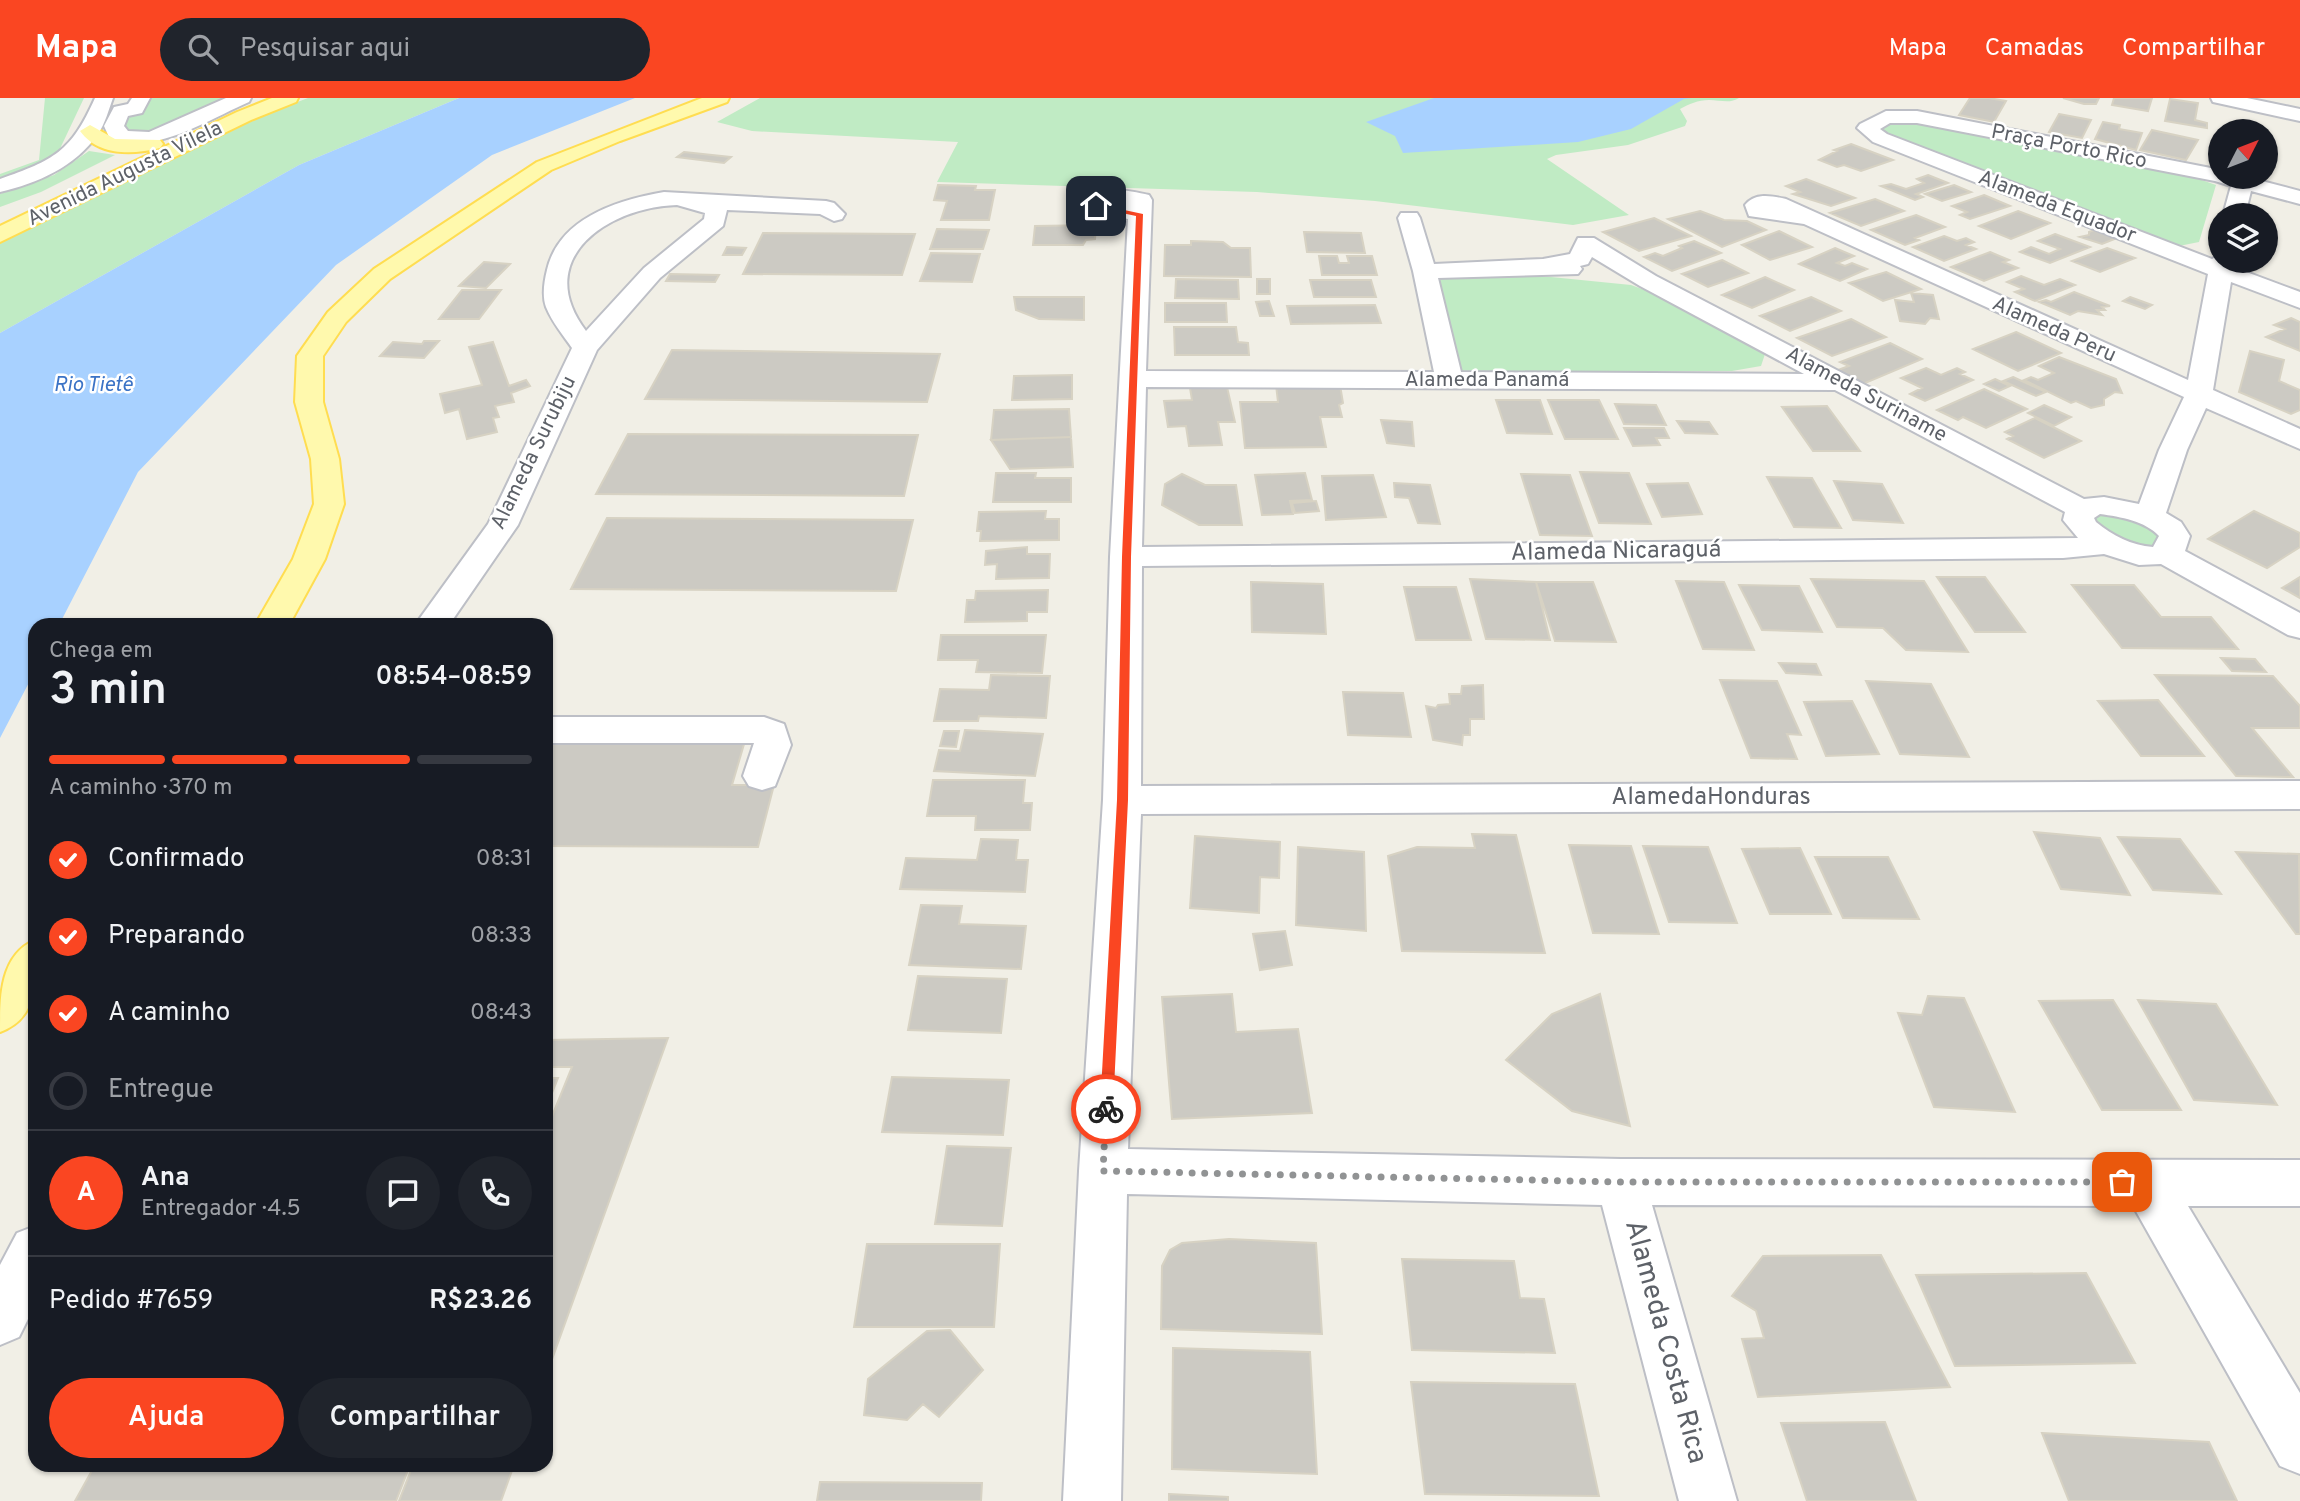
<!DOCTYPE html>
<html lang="pt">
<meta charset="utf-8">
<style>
body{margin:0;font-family:Overpass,sans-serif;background:#20242c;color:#f1f3f6;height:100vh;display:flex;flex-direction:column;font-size:26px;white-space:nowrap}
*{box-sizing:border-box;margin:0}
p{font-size:23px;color:#9ea1a6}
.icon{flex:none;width:38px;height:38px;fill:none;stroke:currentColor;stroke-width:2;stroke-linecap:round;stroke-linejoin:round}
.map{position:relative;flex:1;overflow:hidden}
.side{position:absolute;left:28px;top:520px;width:525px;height:854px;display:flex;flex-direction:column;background:#171b24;border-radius:21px;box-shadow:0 2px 5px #0004}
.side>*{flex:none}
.needle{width:46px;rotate:48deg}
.tools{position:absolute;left:2208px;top:21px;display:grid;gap:14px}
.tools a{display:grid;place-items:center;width:70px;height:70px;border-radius:50%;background:#171b24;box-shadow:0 2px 5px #0004;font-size:35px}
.pin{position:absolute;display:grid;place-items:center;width:60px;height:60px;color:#fff;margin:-30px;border-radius:14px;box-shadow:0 4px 10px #0006}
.courier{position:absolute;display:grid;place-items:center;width:70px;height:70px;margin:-35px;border:5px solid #fa4622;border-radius:50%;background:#fff;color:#222;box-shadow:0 2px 9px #0007}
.headline em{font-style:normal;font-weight:600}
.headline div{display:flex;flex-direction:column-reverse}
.headline{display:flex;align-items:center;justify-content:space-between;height:119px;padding:0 21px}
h1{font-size:46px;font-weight:600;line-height:52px}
.bar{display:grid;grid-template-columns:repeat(4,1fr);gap:10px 7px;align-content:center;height:84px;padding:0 21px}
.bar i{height:9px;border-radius:5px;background:#363941}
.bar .on{background:#fa4622}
.bar p{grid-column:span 4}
.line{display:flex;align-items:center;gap:18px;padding:0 21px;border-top:2px solid #363941}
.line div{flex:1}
.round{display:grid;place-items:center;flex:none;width:74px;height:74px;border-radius:37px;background:#20242c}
ol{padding:0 21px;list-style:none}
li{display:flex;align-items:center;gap:21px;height:77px}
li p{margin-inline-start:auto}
li .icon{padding:7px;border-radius:50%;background:#fa4622;color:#fff;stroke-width:4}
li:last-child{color:#9ea1a6}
li i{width:38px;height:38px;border:4px solid #363941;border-radius:50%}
.cta{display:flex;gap:14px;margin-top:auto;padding:14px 21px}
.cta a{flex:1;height:80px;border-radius:42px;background:#fa4622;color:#fff;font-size:28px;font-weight:600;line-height:80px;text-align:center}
.cta a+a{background:#20242c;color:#f1f3f6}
header{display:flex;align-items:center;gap:42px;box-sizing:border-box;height:98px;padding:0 35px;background:#fa4622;color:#fff}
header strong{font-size:33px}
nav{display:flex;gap:38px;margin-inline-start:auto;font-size:24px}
.search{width:490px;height:63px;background:#20242c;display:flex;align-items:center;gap:18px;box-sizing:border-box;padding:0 24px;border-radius:38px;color:#9ea1a6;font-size:26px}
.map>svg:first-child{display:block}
</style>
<header>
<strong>Mapa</strong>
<div class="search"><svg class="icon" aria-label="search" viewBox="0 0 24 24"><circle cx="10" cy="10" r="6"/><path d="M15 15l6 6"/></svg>Pesquisar aqui</div>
<nav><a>Mapa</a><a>Camadas</a><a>Compartilhar</a></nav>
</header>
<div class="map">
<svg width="2300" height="1403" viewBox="0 0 2300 1403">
<rect width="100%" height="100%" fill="#f1efe6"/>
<path fill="#c0ebc4" d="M45,0h39l-27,57 -57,27v-8l39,-14z
M136,0h110l-119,42 -10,-29 15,-2z
M308,0h151l-160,67 -299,168v-90l260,-127z
M760,0h979c-9,6 -19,2 -30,2 -11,0 -20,4 -29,9l7,12 -2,5 -57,19 -72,10 -9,4 82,56 -56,10 -198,-24 -118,-9 -320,-10 21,-40 -206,-11 -35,-9z
M1896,21l18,1 276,56 26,9 -17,57 -20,4 -32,-10 -264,-100 -3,-5z
M89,53l26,4 -74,37 -41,15v-13l54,-19z
M1448,177l103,2 80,8 47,17 65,36 22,16 -4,12 -29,5h-273l-25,-88z
M2101,416l38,5 21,17 -5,9c-26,7 -42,-9 -62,-24z"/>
<path fill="#a8d1ff" d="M459,0h176l-143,57 -156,110 -198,207 -79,153h-24v46l-35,67v-405l299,-168z
M1434,0h258l-8,1 -53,30 -53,13 -175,11 -8,-17 -29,-14z"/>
<path fill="#cccac3" stroke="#d7d2c3" stroke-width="2" d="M1970,0h19l17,3 -12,21 -35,-7z
M2063,0h36l-3,6h-12z
M2114,0h38l-4,13 -36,-6z
M2170,1l28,4 -3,17 12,3v5l-42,-7z
M2059,16l32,6 -9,18 -33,-6z
M2103,24l17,3 -1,4 23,4 -6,17 -41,-11z
M2152,32l46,10 -12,20 -46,-10z
M1851,46l42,16 -32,11 -17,-6 -7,2 -18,-7 18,-9 -3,-1z
M684,54l47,5 -7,6 -47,-6z
M1928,77l20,8 -32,11 7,3 -8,3 -34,-14 10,-2 15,5 18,-6 -7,-4z
M1806,81l49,19 -24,8 -38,-12 7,-2 -14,-6z
M938,87l38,1 -1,4h20l-6,30h-48l6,-19 -13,-1z
M1954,87l17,7 -29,9 -17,-7z
M1984,97l26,11 -40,13 -10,-4 7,-3 -15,-6z
M1875,101l29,12 -43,15 -31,-13z
M1700,113l24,9 23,1 19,9 -44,17 -54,-28z
M2018,113l32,12 -39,16 -32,-13z
M1916,117l29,12 -30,11 4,2 -14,5 -34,-15z
M1654,120l37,18 -52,15 -36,-19z
M1096,127l-1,14 -9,1 -3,5h-50l2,-19z
M937,131l52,1 -6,19h-53z
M2094,132l23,8 -15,6 -22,-7 9,-2v-3z
M1779,133l33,16 -42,13 -28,-15z
M1304,134l57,1 4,20 -58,-1z
M763,135l152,1 -13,41 -159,-1z
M2055,136l35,13 -40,16 -30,-11 11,-5 18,7 11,-5 -22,-8z
M1944,138l13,5 9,-3 8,4 -8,3 10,4 -32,12 -31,-14z
M1191,143l32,1 8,6h19l1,29 -87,-1 1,-31h26z
M1694,143l27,12 -49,18 -28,-14 11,-4 8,3 19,-8 -3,-2z
M727,149l19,1 -4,7h-19z
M1835,150l19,8 -17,7 8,3 7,-3 15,6 -27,12 -41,-17z
M2107,150l28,10 -35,14 -28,-11z
M1990,154l19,8 -6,2 15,6 -34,13 -33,-14z
M931,155l49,1 -8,28 -52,-1z
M1319,158h18l2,7h10l-2,-7h25l5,19h-55z
M1722,162l26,13 -40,14 -26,-13z
M484,164l26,2 -24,24 -27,-2z
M1886,174l35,17 -38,12 -34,-18z
M670,176l49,1 -4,7 -49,-1z
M2021,178l23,9 16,-6 15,6 -40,16 -20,-9 9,-3 -17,-7z
M1765,179l29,13 -42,18 -30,-13z
M1176,181l62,1 1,19 -64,-1z
M1257,181h13v15h-13z
M1310,182h61l5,17h-62z
M462,192h39l-22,29h-40z
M2074,194l36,14 -8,1 3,3h-8l5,5 -24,-4 -8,4 -31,-13 7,-2 5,2z
M1911,195l22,2 6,24 -9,-1 -5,6 -25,-3 -5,-21 19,2z
M1014,199h70v23l-45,-1 -23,-9z
M1811,199l30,14 -51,20 -30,-15z
M2130,199l22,8 -7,4 -22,-8z
M1269,203l5,15h-14l-4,-14z
M1165,205h61l1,19h-62z
M1375,207l6,18 -90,1 -4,-18z
M2291,220l9,4v29l-34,-14 19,-8 -11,-4z
M1851,221l35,18 -54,19 -35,-18z
M1174,229h62l2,15 10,1 1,12h-74z
M2016,234l45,21 -43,18 -45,-22z
M424,243h15l-15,17 -44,-2 13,-14 29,2z
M493,244l16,44 17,-6 4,6 -19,7 3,9 -19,4 4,11 -6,1 4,14 -30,7 -8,-30 -14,4 -5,-19 42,-9 -13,-38z
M1890,245l32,16 -59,25 -25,-14 11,-4 -9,-4z
M672,252l268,4 -13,48 -282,-3z
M2250,253l34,9 -5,21 21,9v20l-9,4 -52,-22z
M2059,259l57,22 6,14 -7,-1 -11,7v6l-13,3 -15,-7 -5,2 -47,-23 7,-3 7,3 16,-7 -15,-7z
M1926,270l15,7 16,-7 8,4 -5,2 13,6 -48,21 -15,-7 12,-6 -21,-10z
M1072,277v24l-60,1 2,-24z
M2013,279l33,15 -10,4 -33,-15z
M1995,281l15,7 -11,5 -15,-7z
M1276,287h64l3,18 -4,2 3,12h-22l6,30 -81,1 -5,-46h38z
M1227,289l8,35h-17l4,23 -33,1 -3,-20 -18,1 -4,-26 28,-1 -2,-12z
M1984,291l43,20 -41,19 -23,-11 -5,3 -21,-10z
M1496,302h44l12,34 -45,-1z
M1548,302h51l19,39h-53z
M1615,306l41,1 10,20 -42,-1z
M2044,307l27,12 -17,9 -26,-13z
M1827,308l33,45h-47l-31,-44z
M1069,311l2,28 -80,3 3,-30z
M2035,320l46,23 -37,17 -37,-19 6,-3 -8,-4z
M1381,322l31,2 2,24 -27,-3z
M1677,323l32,1 8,12 -32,-1z
M1624,330h40l5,10h-13l4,7 -27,1z
M628,336l290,1 -14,61 -308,-2z
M1071,339l2,30 -63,2 -19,-29z
M1580,374l49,1 22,51 -52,-1z
M996,375h40l-1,5h36v24h-78z
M1305,375l7,27 -22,1 3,13 -31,1 -7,-40z
M1182,376l23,11h31l6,40h-43l-37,-20 3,-21z
M1521,376l49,1 22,61 -52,-1z
M1373,377l13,42 -60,3 -4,-44z
M1767,379l45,1 29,50 -47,-1z
M1834,383l48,3 21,39 -50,-3z
M1394,385l36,2 10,39 -22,-1 -9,-25 -14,-1z
M1688,385l14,31 -40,3 -15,-33z
M1316,403l3,10 -24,2 -3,-10z
M1046,413l-1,8h14v21l-79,1 1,-10h-4l2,-19z
M2254,413l46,22v14l-33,21 -59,-29z
M607,420l306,2 -17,71 -325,-2z
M1027,449v7h23l-1,24 -53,1 1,-15 -12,1 1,-14z
M1937,479h48l40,55h-50z
M2300,479v21l-18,-10z
M1470,481l66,3 14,58 -64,-1z
M1811,481l113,2 44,71 -62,-2 -23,-22 -46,-1z
M1676,483l48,1 30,68 -51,-1z
M1251,484l72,2 3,50 -74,-2z
M1536,484h57l23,60 -61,-1z
M1739,487l60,1 23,46 -60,-2z
M2072,487h62l27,32h50l27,32 -116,-1z
M1404,489h52l15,53h-55z
M1048,492l-1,22h-20v9l-62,1 2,-22h8l1,-9z
M941,537h105l-4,38 -66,-1 2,-12h-40z
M2221,560l34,1 11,13 -34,-1z
M1779,565l37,1 5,11 -35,-2z
M991,577l59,1 -4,42 -67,-2 -1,5h-44l6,-32 49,1z
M2155,577l118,1 27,30v22h-48l41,49 -57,-1z
M1720,582l57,1 24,54 -14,-1 10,25 -46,-1z
M1866,583l65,3 38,73 -69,-3z
M1483,587l1,34h-14v16h-7l-1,10 -29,-5 -7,-34 10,2 2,-3 12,-1 -1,-10h12l1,-8z
M1343,594l60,1 8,44 -63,-2z
M2158,602l46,56h-63l-43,-55z
M1852,603l27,53 -53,2 -22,-54z
M965,632l78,4 -8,42 -101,-5 5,-21 21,1z
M944,633h15l-3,16 -16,-1z
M558,635l189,1 -15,51h42l-16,62 -212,-1v-98h5z
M933,682h92l-2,23h9l-2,27h-55l1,-14h-49z
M2034,734l66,6 30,57 -69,-6z
M1472,736l44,1 29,118 -143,-2 -14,-95 29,-9 58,1z
M1195,738l85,6 -1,36 -19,-1 -1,36 -69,-5z
M2118,739l62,2 41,55 -68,-4z
M981,741l37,1 -2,20h12l-3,32 -125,-3 6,-31 71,2z
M1569,747l62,1 28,88 -66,-1z
M1643,748l65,1 29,76 -68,-1z
M1298,749l66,5 2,79 -70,-6z
M1800,750l31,66h-61l-28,-65z
M2236,754l63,2 1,80h-4z
M1815,759h73l31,62 -76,-1z
M921,807l41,1 -3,18 67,2 -5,43 -112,-4z
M1285,833l7,34 -32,5 -7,-36z
M918,878l89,3 -6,54 -93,-3z
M1232,896l4,38 62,-3 14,84 -140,6 -10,-122z
M1600,896l30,132 -58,-15 -66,-51 46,-46z
M1928,898l36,2 51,114 -81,-5 -36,-94 24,2z
M2113,902l68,110h-79l-63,-109z
M2138,902l78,4 61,101 -83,-5z
M668,940l-122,338v-245l26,-64h-26v-27z
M892,979l117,3 -6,55 -121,-3z
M546,980h12l-12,30z
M947,1048l64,2 -9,78 -67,-2z
M1229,1141l87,4 6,91 -161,-5 1,-63 8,-16 12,-7z
M867,1146h133l-6,83h-140z
M1881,1157l69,132 -192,10 -16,-58 22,-1 -8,-27 -24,-15 31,-40z
M1402,1161l112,2 6,37 24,1 11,54 -143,-3z
M2086,1175l49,90 -180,3 -39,-91z
M950,1232l33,40 -44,47 -16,-13 -16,16 -43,-5 4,-36 59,-48z
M1173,1250l137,4 7,122 -145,-5z
M1411,1284l164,2 24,112 -174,-2z
M1885,1324l31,79h-109l-26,-78z
M2042,1335l167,9 28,59h-168z
M95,1367h315l-14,36h-321z
M413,1367h101l-13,36h-102z
M820,1384l162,1 -1,18h-164z
M1169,1396l59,3v4h-59z"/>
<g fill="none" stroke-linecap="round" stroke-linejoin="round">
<g stroke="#bdbfc6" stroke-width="4">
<path id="minor" d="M95,0h18c-4,11 -8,26 -15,36 -23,33 -60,49 -98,58v-13c54,-19 71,-27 95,-81z
M132,0h18l-8,15 -14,3 -4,10 4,5 21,1 77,-34h25l-2,4c-40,17 -98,56 -140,35l-5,-11 10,-19 14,-3z
M2211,0h36l53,11v12l-87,-19z
M1886,13h31l304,59v7h33v2l46,12v13l-49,-13 -6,24h-22l8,-29 -16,-5 -298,-58h-27l-10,6 7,5 325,125 9,-5v7h13l-1,6 67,25v16l-69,-26 -18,108 87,39v20l-94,-41 -19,42 -21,63 15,9 9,14 -5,15 115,62v25l-12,-3 -127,-71 -22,1 -35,-11 -41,4 -921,8 -1,220 1159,-5v28l-1159,5 -13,335 493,10 679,1v46h-112l112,187v81l-20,-8 -147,-260 -481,-1 85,296h-58l-77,-296 -475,-11 -6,307h-58l16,-330 24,-371 7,-243 18,-338 -40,-8 -7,-9c14,-19 48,-11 68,-7l3,5 -6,171 288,1 -21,-101 -15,-53 3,-5h16l3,5 14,46 109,-5 27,-5 8,-16h16l62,38 428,223 20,-2 35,7 20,-54 25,-53 -380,-173 -55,-8 -4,-11c10,-13 27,-9 41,-6l402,181 20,-106 -335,-132 -16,-14 3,-4zM1592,159l48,29 164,88 -343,-2 -23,-94 140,-4 4,-5 -2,-3 8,-2zM1146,289l689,3 230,122 -2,8 15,18 -936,9zM2100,416c21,3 45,7 59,22l-6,11c-22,-2 -40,-11 -57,-25l-2,-4z
M664,94l162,9 8,2 11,11 -3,5 -8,2 -14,-7 -93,-4 -4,16 -63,52 -63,72 -79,175 -69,100h-34l73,-101 84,-176c-9,-13 -20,-26 -26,-41 -4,-11 -2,-25 1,-37 12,-52 70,-70 117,-78zM677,107l28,8 -1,6 -60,49 -58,63c-55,-72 22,-124 91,-126z
M546,619h218l20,7 7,21 -16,41 -13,4 -13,-4 -6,-10 11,-33h-208z
M35,1128v79l-16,32 -19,8v-80l17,-32z"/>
</g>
<g stroke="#ffdd51" stroke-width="4">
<path id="major" d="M272,0h26l-2,4 -45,18 -251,122v-16l237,-114z
M702,0h27l-2,4 -107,39 -69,29 -161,109 -44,43 -23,34v46l16,57 5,45 -19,55 -36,66h-34l38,-66 21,-55 -3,-45 -16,-57 2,-46 31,-44 46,-43 163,-107z
M90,27l25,14 45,1 3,4 -3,4c-28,7 -62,8 -80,-17z
M35,842c0,37 6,77 -35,92 0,-36 0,-77 35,-92z"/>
</g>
<use href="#minor" fill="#fff" fill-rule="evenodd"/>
<use href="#major" fill="#fff9ad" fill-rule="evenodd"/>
</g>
<path fill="#fa4622" d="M1096,106l47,10 -12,343 -3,243 -15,309 -7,6 -6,-6 17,-309 5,-243 14,-341 -42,-9z"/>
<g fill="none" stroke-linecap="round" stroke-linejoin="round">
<path stroke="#919394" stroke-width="7" stroke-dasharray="0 12.6" d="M1106,1011l-3,62 518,11h501"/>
</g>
<g text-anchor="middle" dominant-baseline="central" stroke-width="5" stroke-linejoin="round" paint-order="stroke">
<g font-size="21" fill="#5d6168" stroke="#fff">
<text transform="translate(2069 49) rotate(11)">Praça Porto Rico</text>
<text transform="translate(125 76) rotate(-26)">Avenida Augusta Vilela</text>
<text transform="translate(2057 109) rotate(21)">Alameda Equador</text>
<text transform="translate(2054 232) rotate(24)">Alameda Peru</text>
<text x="1487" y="282">Alameda Panamá</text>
<text transform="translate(1866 297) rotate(28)">Alameda Suriname</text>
<text transform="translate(534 355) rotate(-64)">Alameda Surubiju</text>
</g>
<g font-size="21" font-style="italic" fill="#3b73c6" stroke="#fff">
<text x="93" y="287">Rio Tietê</text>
</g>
<g font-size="24" fill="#5d6168" stroke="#fff">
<text transform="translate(1616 454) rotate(-1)">Alameda Nicaraguá</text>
<text x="1711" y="700">AlamedaHonduras</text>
</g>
<g font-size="28" fill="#5d6168" stroke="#fff">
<text transform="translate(1665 1244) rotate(75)">Alameda Costa Rica</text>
</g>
</g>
</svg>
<div class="tools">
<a><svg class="needle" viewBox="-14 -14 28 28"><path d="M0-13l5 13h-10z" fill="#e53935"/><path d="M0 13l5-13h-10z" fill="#9ea1a6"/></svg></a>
<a><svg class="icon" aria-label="layers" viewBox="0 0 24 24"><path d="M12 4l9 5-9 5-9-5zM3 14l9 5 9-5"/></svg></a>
</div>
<div class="pin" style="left:2122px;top:1084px;background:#ea580c"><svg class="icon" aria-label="bag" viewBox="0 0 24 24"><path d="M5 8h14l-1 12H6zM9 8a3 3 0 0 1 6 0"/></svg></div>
<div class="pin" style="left:1096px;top:108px;background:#1f2937"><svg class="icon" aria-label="home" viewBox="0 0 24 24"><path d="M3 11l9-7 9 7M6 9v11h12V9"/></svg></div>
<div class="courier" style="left:1106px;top:1011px"><svg class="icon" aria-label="bike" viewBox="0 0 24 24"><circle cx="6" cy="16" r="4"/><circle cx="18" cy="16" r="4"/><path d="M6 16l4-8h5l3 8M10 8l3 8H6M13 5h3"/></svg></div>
<section class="side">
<div class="headline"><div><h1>3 min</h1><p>Chega em</p></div><em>08:54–08:59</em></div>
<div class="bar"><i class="on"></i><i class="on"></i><i class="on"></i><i></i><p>A caminho · 370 m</p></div>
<ol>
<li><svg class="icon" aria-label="check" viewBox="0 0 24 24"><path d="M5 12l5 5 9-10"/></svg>Confirmado<p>08:31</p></li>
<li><svg class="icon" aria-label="check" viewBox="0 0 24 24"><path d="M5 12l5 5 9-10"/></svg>Preparando<p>08:33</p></li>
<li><svg class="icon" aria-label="check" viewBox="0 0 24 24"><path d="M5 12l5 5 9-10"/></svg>A caminho<p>08:43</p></li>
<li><i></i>Entregue</li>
</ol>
<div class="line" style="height:126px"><b class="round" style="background:#fa4622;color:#fff">A</b><div><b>Ana</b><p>Entregador · 4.5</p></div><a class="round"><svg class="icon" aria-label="chat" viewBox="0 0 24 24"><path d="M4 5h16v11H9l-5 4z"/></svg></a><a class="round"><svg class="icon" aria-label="phone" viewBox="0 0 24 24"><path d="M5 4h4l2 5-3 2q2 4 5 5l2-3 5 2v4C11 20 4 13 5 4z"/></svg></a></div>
<div class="line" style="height:91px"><div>Pedido #7659</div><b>R$23.26</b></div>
<div class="cta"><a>Ajuda</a><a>Compartilhar</a></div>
</section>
</div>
